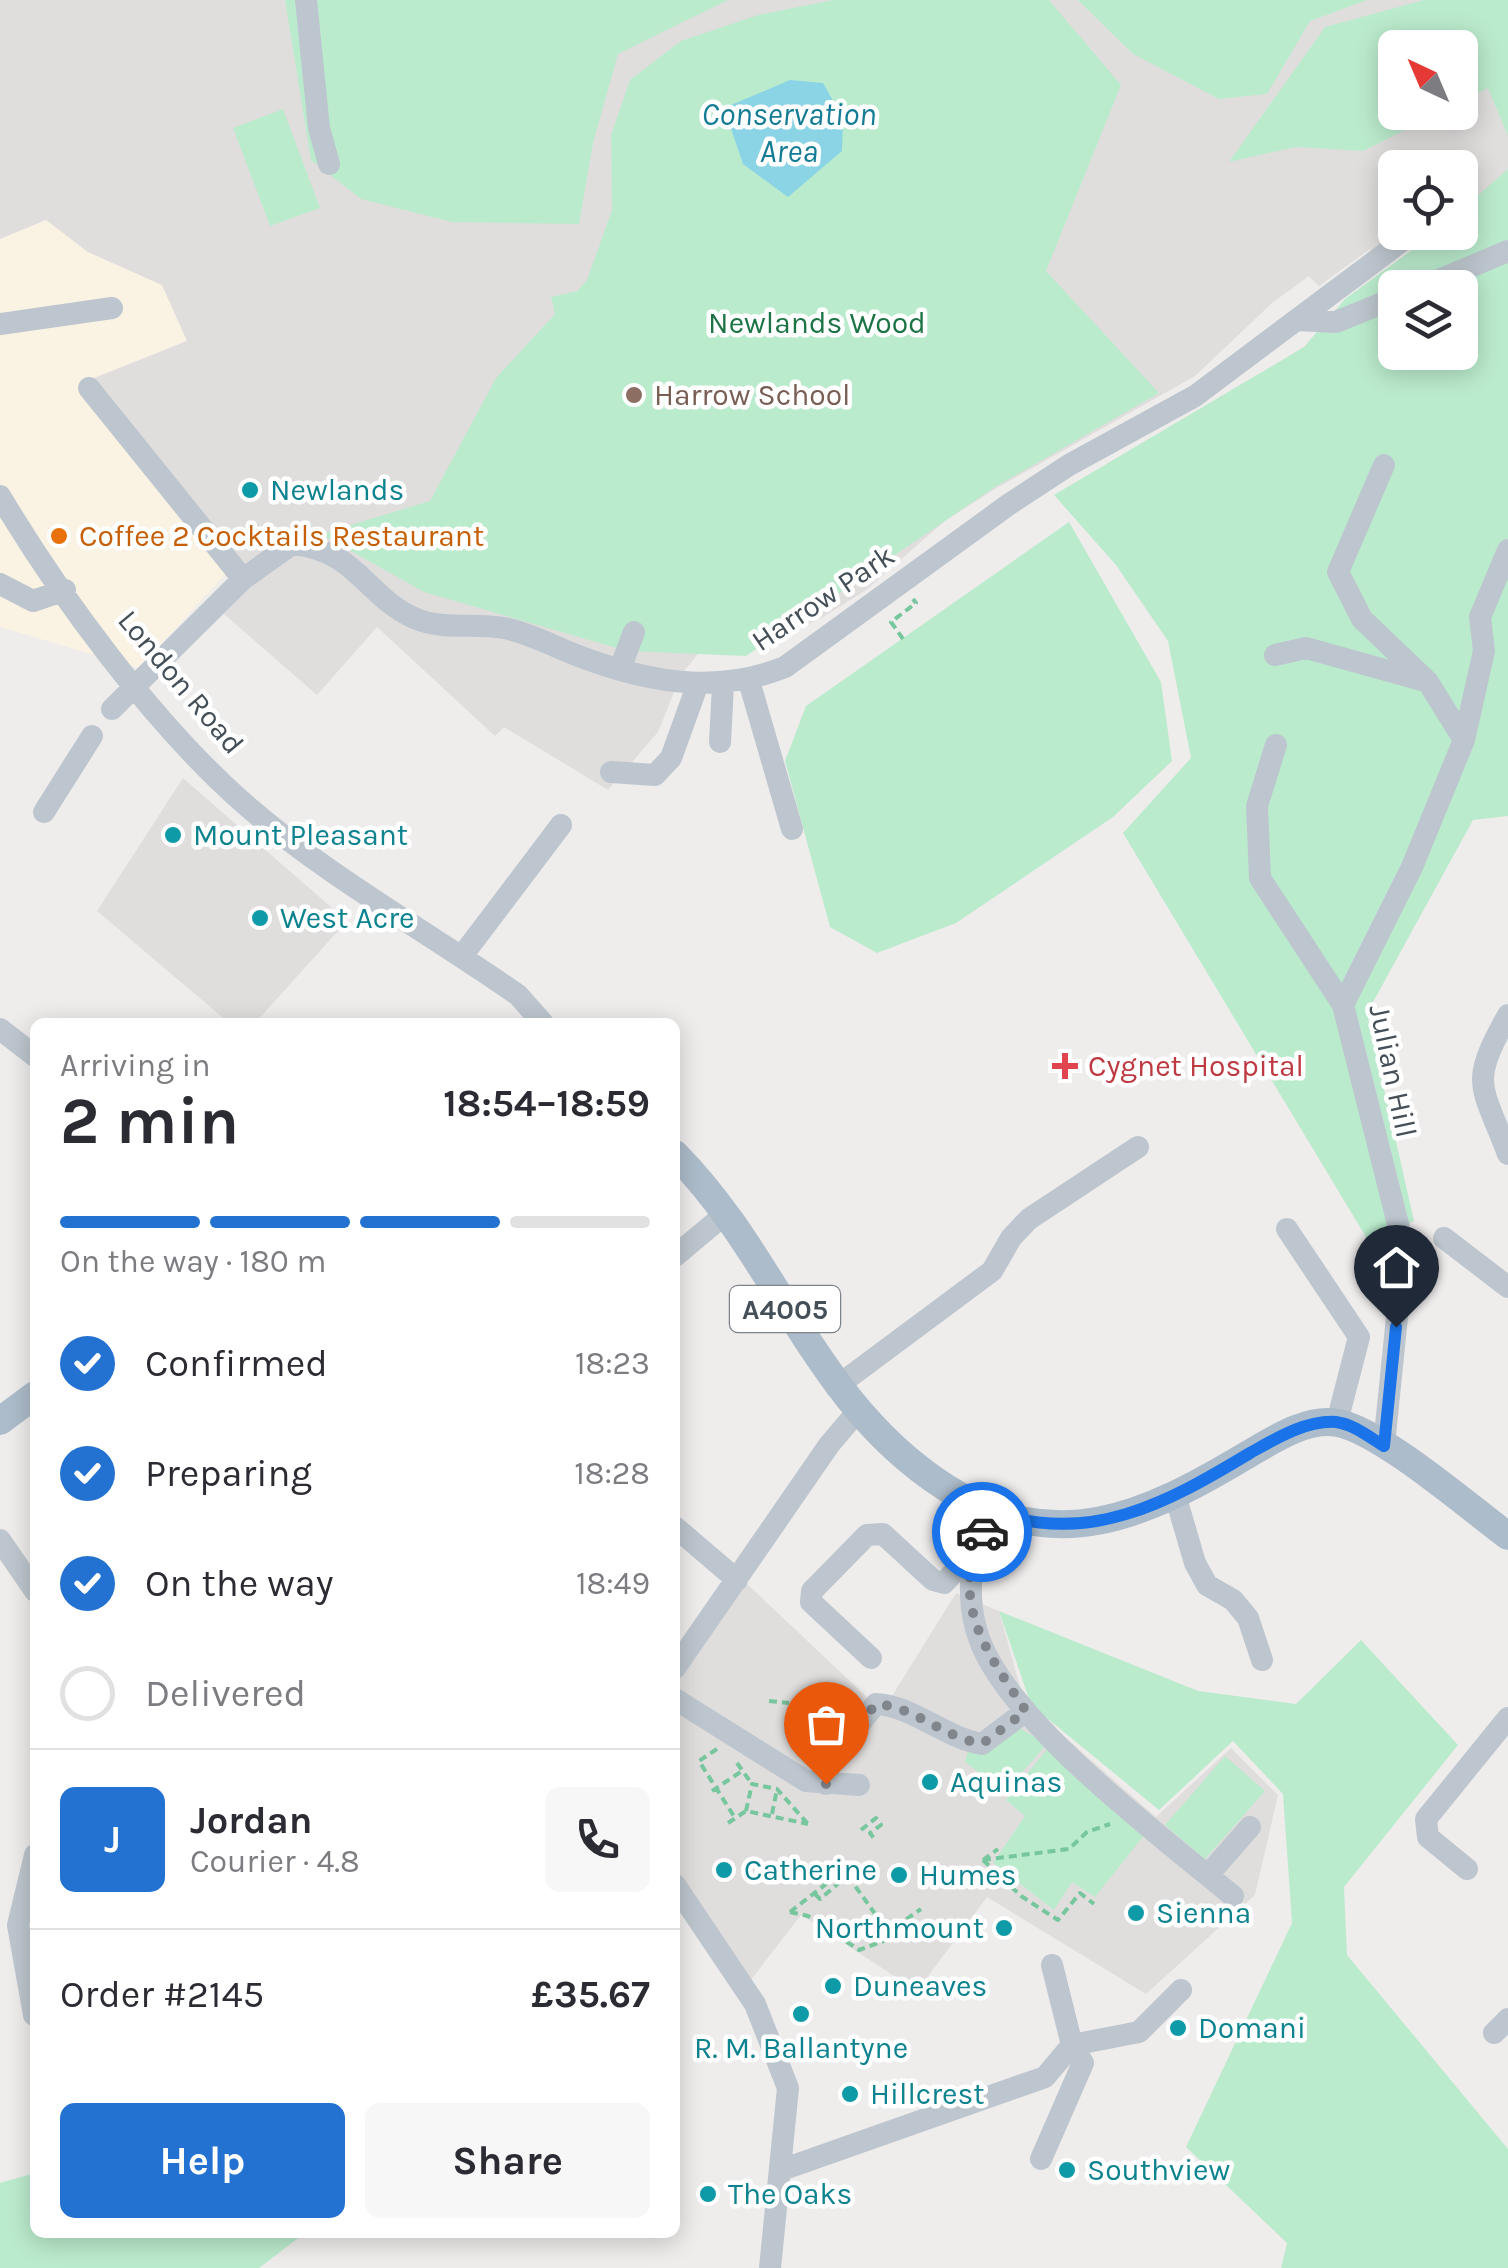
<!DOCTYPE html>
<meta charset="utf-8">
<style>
body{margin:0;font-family:Karla,sans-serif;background:#f7f7f7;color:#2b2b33;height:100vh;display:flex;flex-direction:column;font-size:38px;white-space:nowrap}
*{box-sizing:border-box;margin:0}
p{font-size:32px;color:#7c7c81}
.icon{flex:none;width:55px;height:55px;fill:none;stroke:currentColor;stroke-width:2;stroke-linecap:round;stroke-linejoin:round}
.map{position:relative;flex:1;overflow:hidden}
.side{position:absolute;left:30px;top:1018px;width:650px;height:1220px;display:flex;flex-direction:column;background:#fff;border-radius:15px;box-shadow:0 5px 25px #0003}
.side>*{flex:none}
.needle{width:65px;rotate:316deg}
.fabs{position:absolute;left:1378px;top:30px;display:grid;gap:20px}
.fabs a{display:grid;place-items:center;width:100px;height:100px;border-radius:15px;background:#fff;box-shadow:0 5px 25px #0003;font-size:50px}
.pin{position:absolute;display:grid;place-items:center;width:85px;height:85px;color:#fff;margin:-102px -42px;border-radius:50% 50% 50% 0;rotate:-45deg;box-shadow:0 0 10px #0007}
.pin .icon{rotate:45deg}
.courier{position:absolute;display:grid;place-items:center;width:100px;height:100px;margin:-50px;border:8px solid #1a73e8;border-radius:50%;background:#fff;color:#222;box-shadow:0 2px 12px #0007}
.head em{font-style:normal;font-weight:700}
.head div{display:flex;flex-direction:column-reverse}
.head{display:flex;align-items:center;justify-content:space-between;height:170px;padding:0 30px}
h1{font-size:65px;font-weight:700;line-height:75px}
.bar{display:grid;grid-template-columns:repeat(4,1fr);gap:15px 10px;align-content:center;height:120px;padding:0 30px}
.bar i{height:12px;border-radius:8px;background:#e1e1e2}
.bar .active{background:#2372d1}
.bar p{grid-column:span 4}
.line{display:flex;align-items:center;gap:25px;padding:0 30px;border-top:2px solid #e1e1e2}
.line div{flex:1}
.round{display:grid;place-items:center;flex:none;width:105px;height:105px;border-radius:15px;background:#f7f7f7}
ol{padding:0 30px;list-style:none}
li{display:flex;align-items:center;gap:30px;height:110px}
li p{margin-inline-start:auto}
li .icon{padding:10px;border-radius:50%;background:#2372d1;color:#fff;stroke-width:4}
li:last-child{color:#7c7c81}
li i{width:55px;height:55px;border:5px solid #e1e1e2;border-radius:50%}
.action{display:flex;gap:20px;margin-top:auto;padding:20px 30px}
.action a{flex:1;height:115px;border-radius:15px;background:#2372d1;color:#fff;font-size:40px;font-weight:700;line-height:115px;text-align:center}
.action a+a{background:#f7f7f7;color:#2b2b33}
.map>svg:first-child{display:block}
</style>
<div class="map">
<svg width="1508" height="2268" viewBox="0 0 1508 2268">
<rect width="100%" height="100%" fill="#efecec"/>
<path fill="#faf3e4" d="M46,219l42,33 74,33 25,55 -39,18 89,204 -98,106 -139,-41v-388z"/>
<path fill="#e0dddd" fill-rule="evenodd" d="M0,0h1508v195l-48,25v-52h-65v64l43,1 -58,32 -10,-16 -51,37 -10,-10 -37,27 -77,73 -200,113 -49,31 -80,70 -48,30 -68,29 -49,1 -20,25 -23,57 -50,58 -104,-63 -9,9 -118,-109 -60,68 -93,-81 33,-36 -20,-16 -143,-184 93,-37 -25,-56 -74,-33 -42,-32 -46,19zM1395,48h65v64h-65z
M183,778l164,143 -91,101h-28l-131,-111z
M746,1583l126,119 20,-6 64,-103 43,18 25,90 132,116 75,-69 47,47 -23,100 -109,99 -159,-97 -70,94 -116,-76 -54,70 -72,-115v-187z"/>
<path fill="#bbebcd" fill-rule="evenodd" d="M285,0h443l-110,54 -25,89 -14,81 -127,-2 -91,-23 -50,-39z
M833,0h216l72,85 -75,186 113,122 -164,94 -249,169 -119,-5 -203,-59 -103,-58 109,-33 66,-123 59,-64 -4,-17 26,-6 10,-11 25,-70 -1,-75 19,-55 51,-39 77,-26z
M1078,0h289l-57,21 -43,73 -48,5 -86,-45z
M1424,0h84v136l-20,-48 -28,14v-54h-65v64l44,1 -76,38 -67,-4 -67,15 96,-135z
M283,109l37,99 -50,18 -37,-98z
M1508,169v647l-35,4 -106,193 47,208 -45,21 -246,-409 68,-75 -23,-117 -52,-76 -62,-70 250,-148 41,-48 90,-66 25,-1v-21zM1395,288h65v64h-65z
M1069,522l92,160 11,79 -59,56 -157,106 -79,30 -47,-26 -45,-166 21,-55z
M999,1611l199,80 98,13 65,-64 97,105 -114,142 3,68 161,194v119h-227l6,-25 -101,-96 106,-224 -9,-129 -50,-53 -74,69 -128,-105z
M1009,1722l38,22 -42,48 -40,-30 3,-11z
M1052,1743l94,90 -51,64 -23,-15 -18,28 -61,-47 32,-47 -19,-16z
M1225,1756l40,35 -60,68 -40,-34z
M35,2173v59l270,1 -46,35h-259v-85z"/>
<path fill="#8bd4e5" d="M790,80l33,3 20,35 -1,33 -54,46 -45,-33 -19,-56z"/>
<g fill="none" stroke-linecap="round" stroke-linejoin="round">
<path stroke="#76c69e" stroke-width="4" stroke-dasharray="8 5" stroke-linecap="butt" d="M903,639l-12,-17 25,-19 -3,-4
M769,1701l20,2
M717,1749l-18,12 36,57
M737,1763l15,21
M712,1791l30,-20
M746,1811l6,-27 25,5 31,35
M772,1814l5,-25
M728,1823l18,-12 62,13
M861,1830l15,-12 5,7 -11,8 6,8
M983,1860l86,-11 18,-17 23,-8
M983,1860l38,36 37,24 22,-27 14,11
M983,1860l15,-11
M848,1876l40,56 33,-23
M815,1894l5,5 26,-22 -11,-17
M790,1912l18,4 51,34 25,-9"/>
<path stroke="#bdc6ce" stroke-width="22" d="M306,0l13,128 10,36
M1420,288l88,-37
M1298,320l38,2 59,-24
M0,324l112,-16
M89,388l154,191
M0,496c61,102 151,224 239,303 85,76 186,131 279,196l24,27
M0,584l33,17 32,-11
M1275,655l31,-7 119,33
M620,669l14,-37
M749,681l43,148
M112,709l131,-130 49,-35c65,6 72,51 122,74 30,13 59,4 90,10 25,5 49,18 72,27 70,27 139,40 209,12l223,-162 61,-40 126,-69 219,-164
M1464,740l20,-89 -4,-34 28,-67
M720,742l3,-57
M1276,745l-19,61 3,72 83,127
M611,772l44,3 16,-17 26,-72
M44,812l48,-76
M462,956l99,-131
M1508,1015c-39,70 -27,68 0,139
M0,1029l35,27
M1287,1229l72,108 -22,85
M1444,1238l64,49
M675,1256l49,-41
M836,1387l156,-116 19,-33 18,-19 109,-72
M1384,1445l20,-197 -61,-243 69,-138 52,-127 -36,-58 -66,-63 -24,-47 46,-107
M1176,1498l19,65 12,22 26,15 15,18 14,42
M675,1527l62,53
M0,1540l35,51
M974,1550c-4,32 -6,60 6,91 32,84 182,196 253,255
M871,1658l-60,-56 1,-11 55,-56 16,-1 50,46 11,3 30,-33 19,-39
M675,1668l154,-223 28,-33
M675,1699l131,82 53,4
M826,1784l4,-25 46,-55c37,2 67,33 106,40l44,-33
M1467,1869l-39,-32 -2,-18 82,-101
M1208,1875l42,-48
M675,1885l80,119 33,84 -18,180
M1052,1965l20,80 67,-13 42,-42
M34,2015l-16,-90 17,-70
M1494,2033l14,-14
M781,2170l264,-93 27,-32 11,18 -42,96"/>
<path stroke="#adbcca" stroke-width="28" d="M675,1154c105,106 137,247 270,333 110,72 202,28 302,-32 26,-15 60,-38 91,-32 43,8 132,85 170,113
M0,1421l35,-26"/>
<path stroke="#76c69e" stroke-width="4" stroke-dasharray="8 5" stroke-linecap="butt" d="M790,1912l54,-42 4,6"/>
</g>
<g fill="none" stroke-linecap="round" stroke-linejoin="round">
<path stroke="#80868c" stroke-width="10" stroke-dasharray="0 18" d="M826,1784l4,-25 46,-55c37,2 67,33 106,40l44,-33c-38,-57 -77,-107 -44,-179"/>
<path stroke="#1a73e8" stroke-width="12" d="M982,1532l10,-21c96,36 177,-9 258,-58 25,-14 56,-33 86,-31 17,2 33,15 48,24l12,-119"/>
</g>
<circle fill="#8d6e63" stroke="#fff" stroke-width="4" cx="634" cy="395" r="10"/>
<g fill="#0f9aa8" stroke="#fff" stroke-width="4">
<circle cx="250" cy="490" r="10"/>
<circle cx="173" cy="835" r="10"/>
<circle cx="260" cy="918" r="10"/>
<circle cx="930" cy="1782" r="10"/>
<circle cx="724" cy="1870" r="10"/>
<circle cx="899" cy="1875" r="10"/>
<circle cx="1136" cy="1913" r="10"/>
<circle cx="1004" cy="1928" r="10"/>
<circle cx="833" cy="1986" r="10"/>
<circle cx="801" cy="2014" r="10"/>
<circle cx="1178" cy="2028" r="10"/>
<circle cx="850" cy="2094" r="10"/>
<circle cx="1067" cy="2170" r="10"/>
<circle cx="708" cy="2194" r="10"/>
</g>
<circle fill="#e8710a" stroke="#fff" stroke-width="4" cx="59" cy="536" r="10"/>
<path fill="#e0444e" stroke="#fff" stroke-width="4" d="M1060 1051h10v10h10v10h-10v10h-10v-10h-10v-10h10z"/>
<g text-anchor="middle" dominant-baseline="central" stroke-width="9" stroke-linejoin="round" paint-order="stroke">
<rect fill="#fff" stroke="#7d848a" stroke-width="2.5" x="730" y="1286" width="110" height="46" rx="8"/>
<g font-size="28" font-weight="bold" fill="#454f58">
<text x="785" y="1309">A4005</text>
</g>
<g font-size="30" fill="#1c7446" stroke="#fff">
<text x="817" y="323">Newlands Wood</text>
</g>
<g font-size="30" fill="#785e54" stroke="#fff" text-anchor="start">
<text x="654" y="395">Harrow School</text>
</g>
<g font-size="30" fill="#0d838f" stroke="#fff" text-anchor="start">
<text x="270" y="490">Newlands</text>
<text x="193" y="835">Mount Pleasant</text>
<text x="280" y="918">West Acre</text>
<text x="950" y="1782">Aquinas</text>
<text x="744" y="1870">Catherine</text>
<text x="919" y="1875">Humes</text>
<text x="1156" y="1913">Sienna</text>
<text x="984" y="1928" text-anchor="end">Northmount</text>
<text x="853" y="1986">Duneaves</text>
<text x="1198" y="2028">Domani</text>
<text x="801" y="2048" text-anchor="middle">R. M. Ballantyne</text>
<text x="870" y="2094">Hillcrest</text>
<text x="1087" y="2170">Southview</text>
<text x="728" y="2194">The Oaks</text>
</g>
<g font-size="30" fill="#c56008" stroke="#fff" text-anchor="start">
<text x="79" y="536">Coffee 2 Cocktails Restaurant</text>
</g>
<g font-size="30" fill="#454f58" stroke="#fff">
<text transform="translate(823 598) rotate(-34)">Harrow Park</text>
<text transform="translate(181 682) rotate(50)">London Road</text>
<text transform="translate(1393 1071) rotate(78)">Julian Hill</text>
</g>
<g font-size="30" fill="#be3a42" stroke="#fff" text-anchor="start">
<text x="1088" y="1066">Cygnet Hospital</text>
</g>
<g font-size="32" font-style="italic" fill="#147c95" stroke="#fff">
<text x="789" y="114">Conservation<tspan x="789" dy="37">Area</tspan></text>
</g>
</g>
</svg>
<div class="fabs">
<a><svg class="needle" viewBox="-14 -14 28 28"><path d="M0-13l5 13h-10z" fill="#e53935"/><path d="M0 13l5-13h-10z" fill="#7c7c81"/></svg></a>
<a><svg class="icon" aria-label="locate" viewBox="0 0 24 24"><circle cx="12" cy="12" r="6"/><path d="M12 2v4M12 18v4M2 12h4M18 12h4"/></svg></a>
<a><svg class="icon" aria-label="layers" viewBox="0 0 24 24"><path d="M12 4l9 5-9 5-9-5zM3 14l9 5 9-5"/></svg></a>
</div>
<div class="pin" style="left:826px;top:1784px;background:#ea580c"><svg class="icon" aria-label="bag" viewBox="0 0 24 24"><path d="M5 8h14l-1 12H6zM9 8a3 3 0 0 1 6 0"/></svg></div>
<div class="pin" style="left:1396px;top:1327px;background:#1f2937"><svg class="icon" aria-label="home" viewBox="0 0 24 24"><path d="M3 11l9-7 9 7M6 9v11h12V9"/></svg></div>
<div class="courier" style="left:982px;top:1532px"><svg class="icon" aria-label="car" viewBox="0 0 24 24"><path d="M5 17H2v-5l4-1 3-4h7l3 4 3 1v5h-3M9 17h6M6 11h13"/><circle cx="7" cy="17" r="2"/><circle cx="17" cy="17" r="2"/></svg></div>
<section class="side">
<div class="head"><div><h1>2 min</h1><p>Arriving in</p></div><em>18:54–18:59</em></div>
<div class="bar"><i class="active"></i><i class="active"></i><i class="active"></i><i></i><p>On the way · 180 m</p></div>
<ol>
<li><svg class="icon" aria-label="check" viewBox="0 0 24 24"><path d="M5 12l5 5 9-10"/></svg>Confirmed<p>18:23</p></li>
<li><svg class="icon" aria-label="check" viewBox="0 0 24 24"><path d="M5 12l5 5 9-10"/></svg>Preparing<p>18:28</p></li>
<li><svg class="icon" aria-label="check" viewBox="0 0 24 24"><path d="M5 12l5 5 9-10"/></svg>On the way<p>18:49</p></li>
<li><i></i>Delivered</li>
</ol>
<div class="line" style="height:180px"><b class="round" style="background:#2372d1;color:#fff">J</b><div><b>Jordan</b><p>Courier · 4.8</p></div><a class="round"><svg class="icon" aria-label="phone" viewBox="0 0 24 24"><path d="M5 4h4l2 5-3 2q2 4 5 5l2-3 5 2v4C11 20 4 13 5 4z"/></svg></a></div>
<div class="line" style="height:130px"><div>Order #2145</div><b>£35.67</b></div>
<div class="action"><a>Help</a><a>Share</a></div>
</section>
</div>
